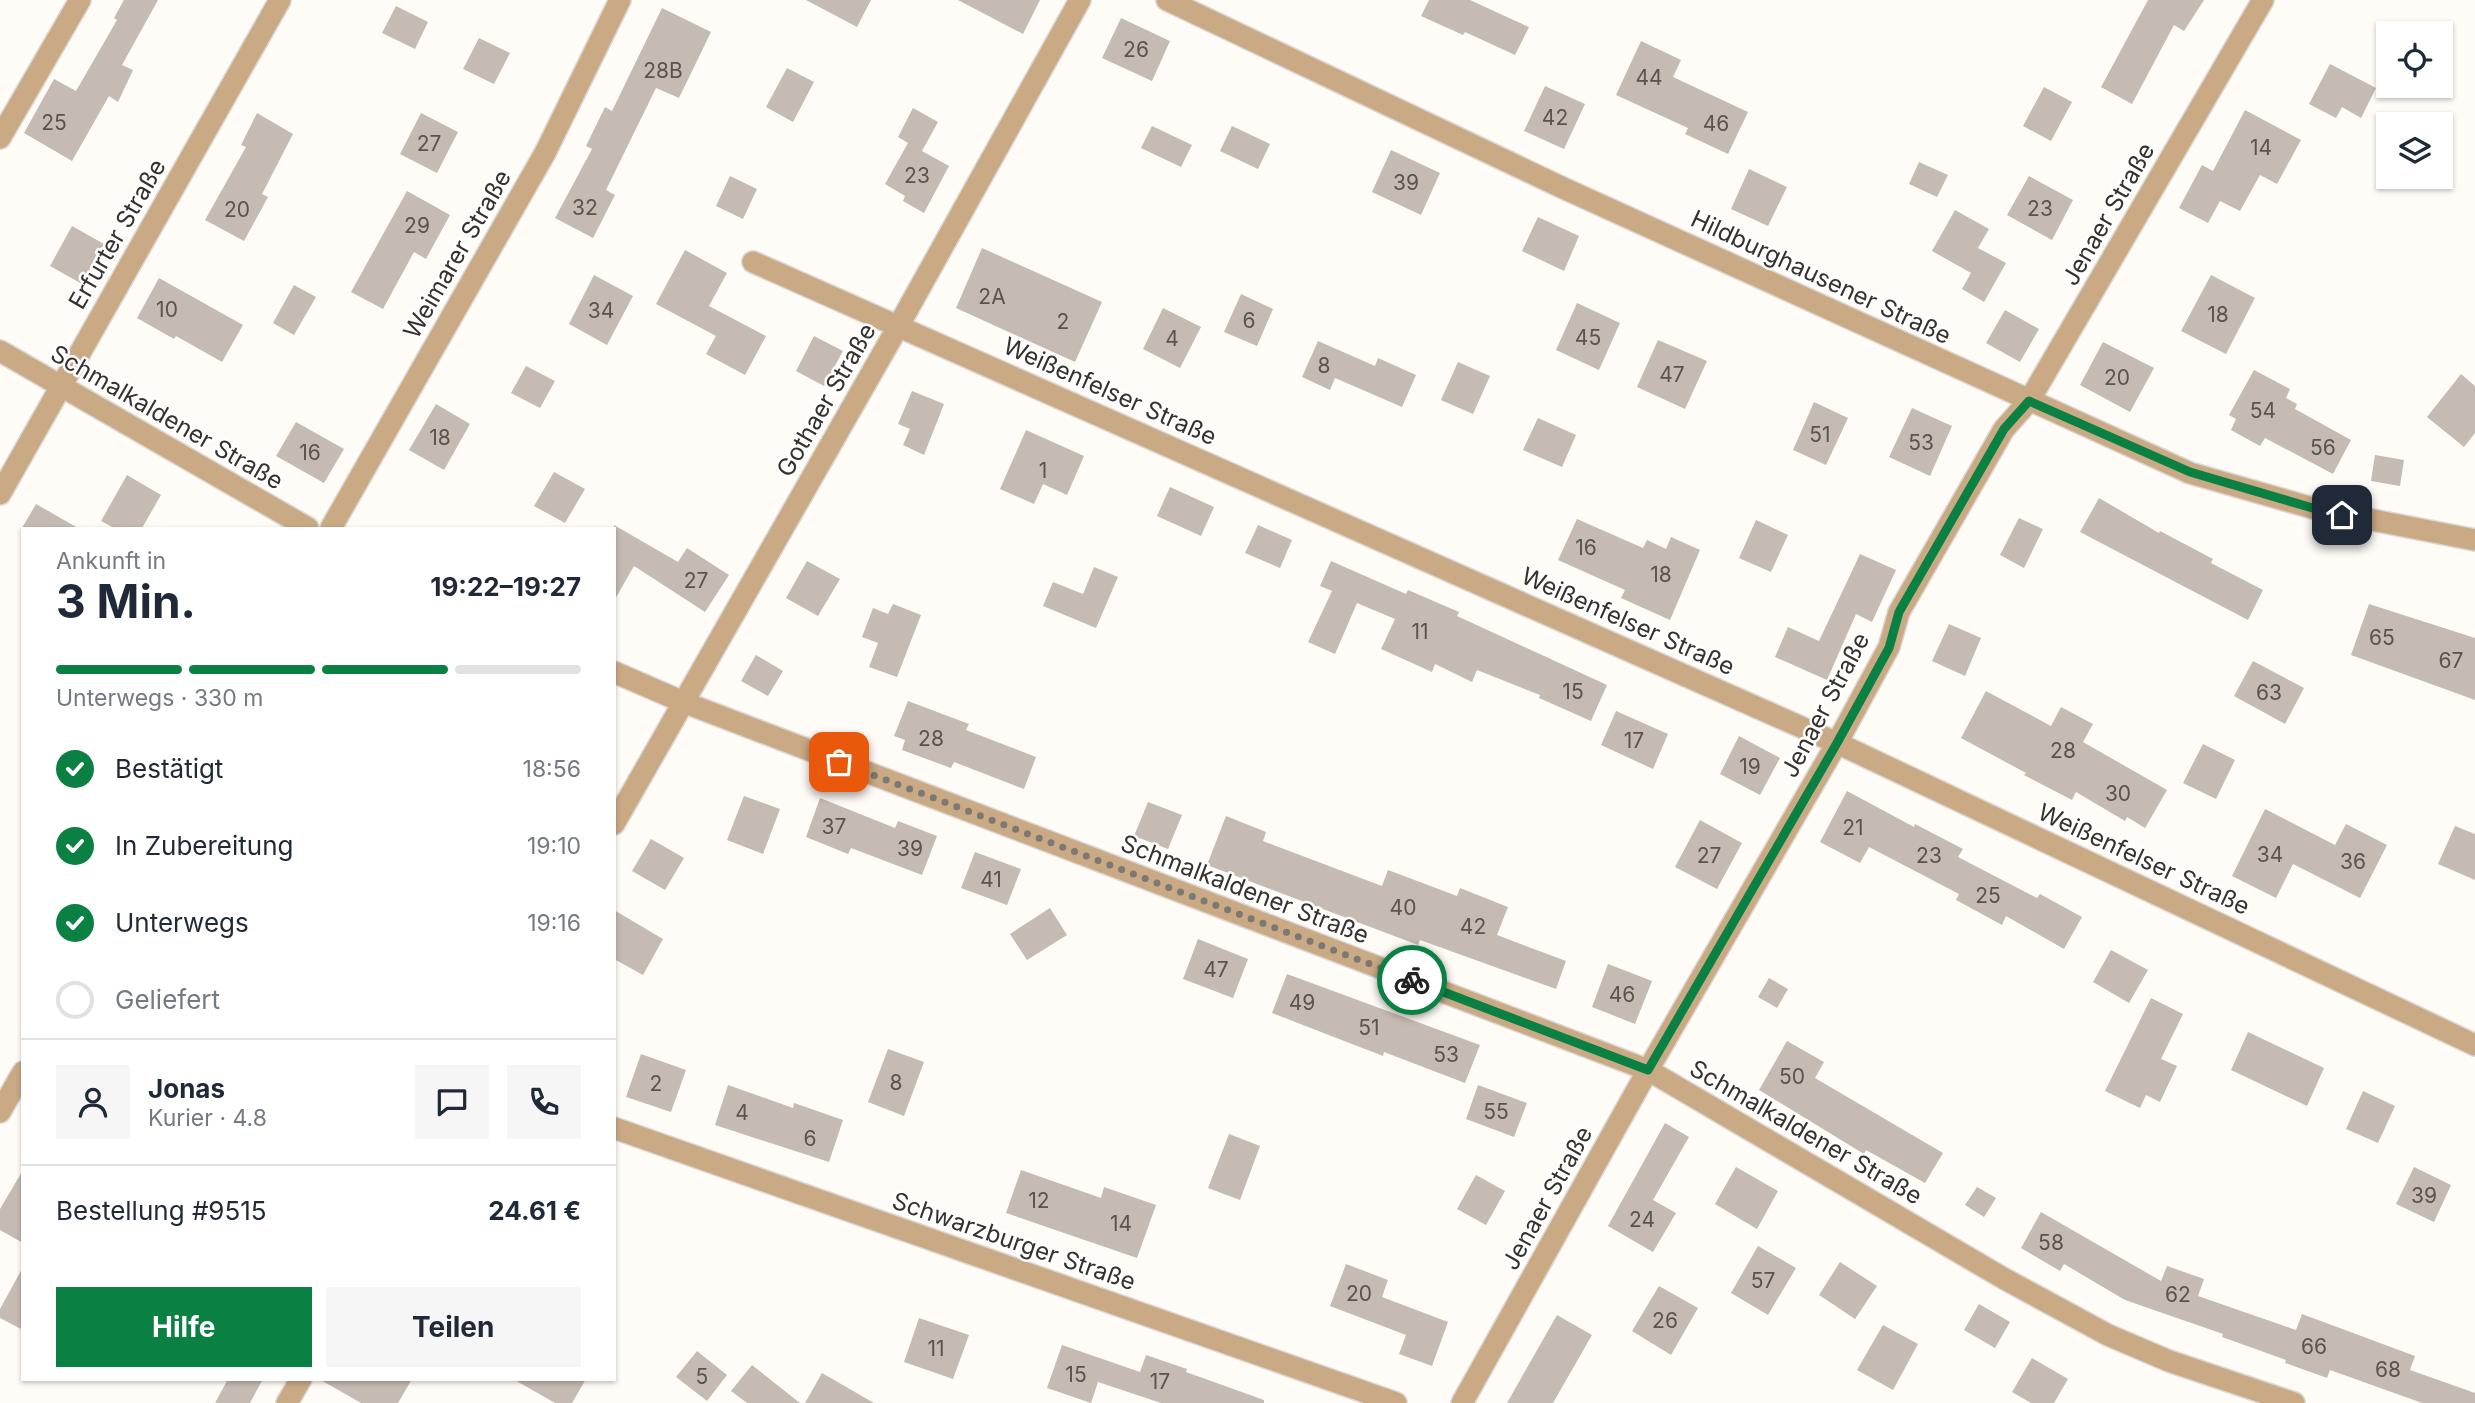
<!DOCTYPE html>
<html lang="de">
<meta charset="utf-8">
<style>
body{margin:0;font-family:Inter,sans-serif;background:#f6f6f7;color:#1f2937;height:100vh;display:flex;flex-direction:column;font-size:26px;white-space:nowrap}
*{box-sizing:border-box;margin:0}
p{font-size:23px;color:#747a83}
.icon{flex:none;width:38px;height:38px;fill:none;stroke:currentColor;stroke-width:2;stroke-linecap:round;stroke-linejoin:round}
.map{position:relative;flex:1;overflow:hidden}
.details{position:absolute;left:21px;top:527px;width:595px;height:854px;display:flex;flex-direction:column;background:#fff;border-radius:0px;box-shadow:0 2px 5px #0004}
.details>*{flex:none}
.controls{position:absolute;left:2376px;top:21px;display:grid;gap:14px}
.controls a{display:grid;place-items:center;width:77px;height:77px;border-radius:0px;background:#fff;box-shadow:0 2px 5px #0004;font-size:35px}
.pin{position:absolute;display:grid;place-items:center;width:60px;height:60px;color:#fff;margin:-30px;border-radius:14px;box-shadow:0 4px 10px #0006}
.courier{position:absolute;display:grid;place-items:center;width:70px;height:70px;margin:-35px;border:5px solid #0b8043;border-radius:50%;background:#fff;color:#222;box-shadow:0 2px 9px #0007}
.overview em{font-style:normal;font-weight:700}
.overview div{display:flex;flex-direction:column-reverse}
.overview{display:flex;align-items:center;justify-content:space-between;height:119px;padding:0 35px}
h1{font-size:46px;font-weight:700;line-height:52px}
.bar{display:grid;grid-template-columns:repeat(4,1fr);gap:10px 7px;align-content:center;height:84px;padding:0 35px}
.bar i{height:9px;border-radius:5px;background:#e0e1e3}
.bar .selected{background:#0b8043}
.bar p{grid-column:span 4}
.line{display:flex;align-items:center;gap:18px;padding:0 35px;border-top:2px solid #e0e1e3}
.line div{flex:1}
.round{display:grid;place-items:center;flex:none;width:74px;height:74px;border-radius:0px;background:#f6f6f7}
ol{padding:0 35px;list-style:none}
li{display:flex;align-items:center;gap:21px;height:77px}
li p{margin-inline-start:auto}
li .icon{padding:7px;border-radius:50%;background:#0b8043;color:#fff;stroke-width:4}
li:last-child{color:#747a83}
li i{width:38px;height:38px;border:4px solid #e0e1e3;border-radius:50%}
.button{display:flex;gap:14px;margin-top:auto;padding:14px 35px}
.button a{flex:1;height:80px;border-radius:0px;background:#0b8043;color:#fff;font-size:28px;font-weight:700;line-height:80px;text-align:center}
.button a+a{background:#f6f6f7;color:#1f2937}
.map>svg:first-child{display:block}
</style>
<div class="map">
<svg width="2475" height="1403" viewBox="0 0 2475 1403">
<rect width="100%" height="100%" fill="#fffbf7"/>
<path fill="#c5bbb2" d="M124,0h34l-36,65 11,5 -15,32 -9,-6 -37,65 -48,-28 30,-54 22,12 41,-71 -3,-2z
M806,0h65l-14,27z
M958,0h82l-17,34z
M1429,0h41l59,27 -14,28 -50,-23 -2,3 -42,-19z
M2148,0h56l-20,31 -10,-6 -42,79 -31,-17z
M396,6l32,16 -13,27 -33,-16z
M662,8l49,24 -32,66 -23,-10 -50,102 9,5 -22,43 -38,-20 37,-69 -6,-3 19,-39 7,4z
M1121,18l49,23 -18,40 -50,-23z
M479,38l31,15 -16,31 -31,-15z
M1641,41l40,19 -8,17 75,35 -20,42 -43,-20 3,-6 -72,-33z
M2330,64l46,24 -15,30 -19,-11 -6,11 -27,-14z
M787,68l27,14 -21,40 -27,-15z
M1545,86l40,18 -21,45 -40,-18z
M2044,87l28,15 -21,39 -28,-15z
M913,108l25,14 -16,29 27,15 -25,47 -21,-12 2,-5 -20,-12 23,-41 -10,-6z
M2245,110l56,30 -24,44 -17,-9 -20,36 -20,-10 -12,22 -29,-15 23,-43 11,6z
M257,113l36,21 -31,60 6,3 -24,44 -39,-21 41,-73 -5,-2z
M421,113l37,19 -21,41 -37,-19z
M1152,126l40,19 -11,22 -40,-19z
M1232,126l38,18 -12,25 -38,-18z
M1391,150l49,23 -19,42 -49,-23z
M1919,162l29,13 -11,22 -28,-13z
M1749,169l38,18 -19,39 -37,-17z
M730,176l27,13 -14,30 -27,-13z
M2029,176l44,24 -21,40 -45,-25z
M407,191l43,24 -24,44 -12,-7 -31,57 -32,-17z
M1955,210l34,19 -11,19 28,15 -22,39 -22,-13 9,-16 -39,-22z
M1538,217l41,19 -15,35 -42,-20z
M72,226l32,18 -22,40 -32,-18z
M982,248l120,54 -27,60 -119,-54z
M685,250l42,23 -18,33 57,30 -21,39 -39,-21 10,-18 -60,-32z
M594,275l39,21 -26,49 -38,-21z
M2211,275l44,23 -29,56 -45,-23z
M159,278l84,47 -21,37 -46,-26 -2,3 -37,-21z
M294,285l22,12 -22,38 -21,-12z
M1241,294l32,15 -16,37 -33,-14z
M1577,303l43,20 -21,47 -43,-20z
M1163,308l38,19 -21,41 -37,-19z
M2005,310l34,19 -19,33 -34,-19z
M814,336l29,15 -19,35 -28,-15z
M1658,340l49,21 -22,48 -48,-22z
M1318,341l57,25 3,-8 38,17 -14,32 -67,-29 -5,12 -28,-13z
M2103,342l51,26 -24,44 -50,-27z
M1458,362l32,14 -17,38 -32,-14z
M526,366l29,15 -15,27 -29,-15z
M2254,370l36,19 -4,9 11,6 -2,5 56,31 -18,34 -68,-36 -5,8 -29,-16 5,-11 -7,-4z
M2461,374l14,12v47l-11,14 -37,-30z
M912,391l32,13 -20,51 -21,-10 7,-16 -12,-5z
M1814,402l34,16 -22,47 -33,-15z
M436,404l34,20 -26,46 -35,-20z
M1912,408l40,18 -22,50 -41,-19z
M1538,418l38,17 -14,32 -39,-17z
M296,422l48,27 -20,34 -48,-27z
M1026,430l58,26 -17,39 -24,-11 -9,20 -34,-15z
M2375,455l29,5 -4,26 -29,-5z
M554,472l31,17 -20,34 -31,-17z
M127,475l34,20 -19,33h-28l-13,-7z
M1170,487l44,20 -13,29 -44,-20z
M2099,498l60,35 1,-2 53,28 -2,4 52,27 -15,30 -168,-88z
M36,504l42,24h-56z
M2019,518l24,11 -19,39 -24,-13z
M1577,519l66,29 4,-8 19,9 5,-12 29,13 -30,70 -49,-22 4,-8 -67,-30z
M1756,520l32,15 -17,37 -32,-14z
M614,525l64,37 9,-14 42,27 -24,37 -71,-46 -20,35z
M1258,525l34,15 -12,28 -35,-15z
M1860,554l36,16 -24,52 -16,-8 -29,66 -52,-23 13,-30 31,14z
M807,561l33,18 -22,37 -32,-18z
M1331,561l75,33 2,-4 51,22 -2,4 150,69 -16,36 -52,-23 1,-3 -63,-25 -5,12 -37,-18 -3,8 -51,-23 14,-30 -38,-16 -22,51 -27,-12 24,-51 -12,-5z
M1094,567l24,10 -22,51 -53,-22 10,-24 30,12z
M893,604l28,11 -24,62 -28,-10 9,-24 -16,-6 11,-29 15,6z
M2369,604l106,34v62l-124,-45z
M1949,624l32,14 -16,38 -33,-15z
M756,655l27,16 -15,25 -27,-15z
M2253,661l51,27 -19,36 -51,-28z
M1986,691l65,35 10,-19 32,17 -10,18 84,48 -22,38 -18,-11 -2,4 -49,-29 -4,8 -48,-25 2,-2 -65,-35z
M908,701l61,23 -3,6 70,27 -12,32 -70,-27 -3,6 -49,-18 3,-10 -11,-4z
M1616,711l52,23 -15,35 -52,-24z
M1739,736l41,22 -20,37 -40,-21z
M2203,744l32,16 -19,39 -33,-16z
M1847,791l67,36 1,-3 48,25 -5,8 79,41 3,-4 42,23 -18,32 -58,-33 -4,9 -46,-25 3,-6 -90,-47 -9,16 -40,-21z
M744,796l36,13 -17,45 -36,-14z
M820,798l75,30 3,-7 39,15 -15,39 -71,-27 -3,6 -42,-17z
M1148,802l34,13 -14,34 -34,-13z
M2265,809l70,36 11,-21 41,21 -27,53 -67,-34 -17,34 -44,-22z
M1226,816l40,16 -3,9 119,45 6,-16 69,26 3,-8 48,19 -11,28 69,26 -10,28 -136,-49 -2,5 -211,-80z
M1700,820l42,23 -25,46 -42,-22z
M2455,826l20,8v46l-37,-16z
M651,839l33,19 -19,32 -33,-19z
M975,852l46,17 -14,36 -46,-17z
M1050,908l17,27 -40,25 -17,-26z
M614,910l49,29 -20,36 -29,-16z
M1198,939l50,20 -15,39 -50,-19z
M2111,950l37,20 -19,33 -36,-21z
M1608,964l44,17 -17,43 -43,-17z
M1287,974l193,71 -15,38 -81,-31 -1,4 -111,-43z
M1769,978l19,11 -11,19 -19,-11z
M2151,998l32,16 -22,45 16,7 -17,36 -14,-7 -6,13 -35,-17z
M2248,1032l76,36 -17,38 -76,-36z
M1787,1041l37,21 -9,16 128,75 -18,30 -59,-33 -2,4 -105,-64z
M888,1049l36,13 -20,54 -36,-14z
M641,1054l45,16 -15,42 -45,-15z
M728,1085l65,23 1,-5 49,17 -14,42 -114,-37z
M1478,1085l49,18 -13,34 -48,-18z
M2363,1091l32,15 -17,37 -32,-14z
M1665,1123l24,14 -36,63 23,13 -23,39 -45,-26z
M1229,1134l31,12 -20,54 -32,-12z
M1736,1167l42,24 -21,38 -42,-25z
M2414,1167l37,18 -17,37 -38,-18z
M23,1170v73l-23,-13v-21z
M1021,1170l80,28 3,-11 52,18 -19,53 -131,-45z
M1476,1175l29,16 -19,34 -29,-16z
M1977,1187l19,11 -12,19 -19,-12z
M2041,1212l120,69 6,-15 37,13 -6,17 98,34 6,-16 113,42 -5,14 65,23v10h-53l-92,-33 -3,8 -42,-15 1,-3 -64,-23 1,-3 -98,-34 -61,-36 -4,7 -39,-23z
M1758,1246l38,22 -28,47 -37,-22z
M1840,1262l37,24 -22,33 -36,-24z
M1346,1264l42,16 -6,17 66,25 -16,44 -33,-12 7,-19 -76,-29z
M23,1267v63l-23,-12v-9z
M1659,1286l39,22 -27,47 -39,-24z
M1979,1304l31,18 -15,26 -31,-18z
M1557,1315l35,20 -39,68h-46z
M919,1318l50,17 -16,44 -49,-17z
M1883,1325l35,19 -25,46 -36,-20z
M1062,1345l78,27 6,-17 41,14 -1,3 78,28v3h-103l-63,-21 -7,21 -44,-15z
M697,1351l30,24 -20,26 -31,-24z
M2032,1358l36,21 -14,24h-23l-19,-11z
M752,1365l48,38h-53l-16,-12z
M822,1373l52,30h-69z
M228,1379h35l-13,24h-35z
M319,1379h93l-14,24h-37z
M513,1379h73l-14,24h-17z"/>
<g fill="none" stroke-linecap="round" stroke-linejoin="round">
<g stroke="#dbd7d3" stroke-width="24">
<path id="street" d="M1167,0l394,187 629,286 126,36 159,31
M0,138l80,-138
M753,262l1084,481 638,302
M0,351l308,177
M0,494l280,-494
M331,528l214,-375 75,-153
M614,672l69,30 965,368 355,208 105,57 61,26 125,42
M614,824l285,-499 181,-325
M0,1112l23,-40
M614,1128l782,275
M287,1403l14,-24
M1462,1403l186,-333 189,-327 52,-96 10,-35 105,-183 25,-28 234,-401"/>
</g>
<use href="#street" stroke="#caa985" stroke-width="21"/>
</g>
<g fill="none" stroke-linecap="round" stroke-linejoin="round">
<path stroke="#7c7874" stroke-width="7" stroke-dasharray="0 12.6" d="M839,762l573,218"/>
<path stroke="#0b8043" stroke-width="9" d="M1412,980l236,90 189,-327 52,-95 10,-36 105,-183 25,-28 161,71 126,37 26,6"/>
</g>
<g text-anchor="middle" dominant-baseline="central" stroke-width="5" stroke-linejoin="round" paint-order="stroke">
<g font-size="21" fill="#59544e">
<text x="1136" y="49">26</text>
<text x="663" y="70">28B</text>
<text x="1649" y="77">44</text>
<text x="1555" y="117">42</text>
<text x="54" y="122">25</text>
<text x="1716" y="123">46</text>
<text x="429" y="143">27</text>
<text x="2261" y="147">14</text>
<text x="917" y="175">23</text>
<text x="1406" y="182">39</text>
<text x="585" y="207">32</text>
<text x="2040" y="208">23</text>
<text x="237" y="209">20</text>
<text x="417" y="225">29</text>
<text x="992" y="296">2A</text>
<text x="167" y="309">10</text>
<text x="601" y="310">34</text>
<text x="2218" y="314">18</text>
<text x="1249" y="320">6</text>
<text x="1063" y="321">2</text>
<text x="1588" y="337">45</text>
<text x="1172" y="338">4</text>
<text x="1324" y="365">8</text>
<text x="1672" y="374">47</text>
<text x="2117" y="377">20</text>
<text x="2263" y="410">54</text>
<text x="1820" y="434">51</text>
<text x="440" y="437">18</text>
<text x="1921" y="442">53</text>
<text x="2323" y="447">56</text>
<text x="310" y="452">16</text>
<text x="1043" y="470">1</text>
<text x="1586" y="547">16</text>
<text x="1661" y="574">18</text>
<text x="696" y="580">27</text>
<text x="1420" y="631">11</text>
<text x="2382" y="637">65</text>
<text x="2451" y="660">67</text>
<text x="1573" y="691">15</text>
<text x="2269" y="692">63</text>
<text x="931" y="738">28</text>
<text x="1634" y="740">17</text>
<text x="2063" y="750">28</text>
<text x="1750" y="766">19</text>
<text x="2118" y="793">30</text>
<text x="834" y="826">37</text>
<text x="1853" y="827">21</text>
<text x="910" y="848">39</text>
<text x="2270" y="854">34</text>
<text x="1709" y="855">27</text>
<text x="1929" y="855">23</text>
<text x="2353" y="861">36</text>
<text x="991" y="879">41</text>
<text x="1988" y="895">25</text>
<text x="1403" y="907">40</text>
<text x="1473" y="926">42</text>
<text x="1216" y="969">47</text>
<text x="1622" y="994">46</text>
<text x="1302" y="1002">49</text>
<text x="1369" y="1027">51</text>
<text x="1446" y="1054">53</text>
<text x="1792" y="1076">50</text>
<text x="896" y="1082">8</text>
<text x="656" y="1083">2</text>
<text x="1496" y="1111">55</text>
<text x="742" y="1112">4</text>
<text x="810" y="1138">6</text>
<text x="2424" y="1195">39</text>
<text x="1039" y="1200">12</text>
<text x="1642" y="1219">24</text>
<text x="1121" y="1223">14</text>
<text x="2051" y="1242">58</text>
<text x="1763" y="1280">57</text>
<text x="1359" y="1293">20</text>
<text x="2178" y="1294">62</text>
<text x="1665" y="1320">26</text>
<text x="2314" y="1346">66</text>
<text x="936" y="1348">11</text>
<text x="2388" y="1369">68</text>
<text x="1076" y="1374">15</text>
<text x="702" y="1376">5</text>
<text x="1160" y="1381">17</text>
</g>
<g font-size="24" fill="#35312d" stroke="#fff">
<text transform="translate(2108 214) rotate(-60)">Jenaer Straße</text>
<text transform="translate(117 234) rotate(-60)">Erfurter Straße</text>
<text transform="translate(457 254) rotate(-60)">Weimarer Straße</text>
<text transform="translate(1821 277) rotate(25)">Hildburghausener Straße</text>
<text transform="translate(1110 391) rotate(24)">Weißenfelser Straße</text>
<text transform="translate(826 400) rotate(-60)">Gothaer Straße</text>
<text transform="translate(167 417) rotate(30)">Schmalkaldener Straße</text>
<text transform="translate(1628 621) rotate(24)">Weißenfelser Straße</text>
<text transform="translate(1825 705) rotate(-62)">Jenaer Straße</text>
<text transform="translate(2144 859) rotate(25)">Weißenfelser Straße</text>
<text transform="translate(1245 889) rotate(21)">Schmalkaldener Straße</text>
<text transform="translate(1806 1132) rotate(30)">Schmalkaldener Straße</text>
<text transform="translate(1547 1198) rotate(-61)">Jenaer Straße</text>
<text transform="translate(1014 1241) rotate(19)">Schwarzburger Straße</text>
</g>
</g>
</svg>
<div class="controls">
<a><svg class="icon" aria-label="locate" viewBox="0 0 24 24"><circle cx="12" cy="12" r="6"/><path d="M12 2v4M12 18v4M2 12h4M18 12h4"/></svg></a>
<a><svg class="icon" aria-label="layers" viewBox="0 0 24 24"><path d="M12 4l9 5-9 5-9-5zM3 14l9 5 9-5"/></svg></a>
</div>
<div class="pin" style="left:839px;top:762px;background:#ea580c"><svg class="icon" aria-label="bag" viewBox="0 0 24 24"><path d="M5 8h14l-1 12H6zM9 8a3 3 0 0 1 6 0"/></svg></div>
<div class="pin" style="left:2342px;top:515px;background:#1f2937"><svg class="icon" aria-label="home" viewBox="0 0 24 24"><path d="M3 11l9-7 9 7M6 9v11h12V9"/></svg></div>
<div class="courier" style="left:1412px;top:980px"><svg class="icon" aria-label="bike" viewBox="0 0 24 24"><circle cx="6" cy="16" r="4"/><circle cx="18" cy="16" r="4"/><path d="M6 16l4-8h5l3 8M10 8l3 8H6M13 5h3"/></svg></div>
<section class="details">
<div class="overview"><div><h1>3 Min.</h1><p>Ankunft in</p></div><em>19:22–19:27</em></div>
<div class="bar"><i class="selected"></i><i class="selected"></i><i class="selected"></i><i></i><p>Unterwegs · 330 m</p></div>
<ol>
<li><svg class="icon" aria-label="check" viewBox="0 0 24 24"><path d="M5 12l5 5 9-10"/></svg>Bestätigt<p>18:56</p></li>
<li><svg class="icon" aria-label="check" viewBox="0 0 24 24"><path d="M5 12l5 5 9-10"/></svg>In Zubereitung<p>19:10</p></li>
<li><svg class="icon" aria-label="check" viewBox="0 0 24 24"><path d="M5 12l5 5 9-10"/></svg>Unterwegs<p>19:16</p></li>
<li><i></i>Geliefert</li>
</ol>
<div class="line" style="height:126px"><a class="round"><svg class="icon" aria-label="person" viewBox="0 0 24 24"><circle cx="12" cy="8" r="4"/><path d="M4 21q1-7 8-7t8 7"/></svg></a><div><b>Jonas</b><p>Kurier · 4.8</p></div><a class="round"><svg class="icon" aria-label="chat" viewBox="0 0 24 24"><path d="M4 5h16v11H9l-5 4z"/></svg></a><a class="round"><svg class="icon" aria-label="phone" viewBox="0 0 24 24"><path d="M5 4h4l2 5-3 2q2 4 5 5l2-3 5 2v4C11 20 4 13 5 4z"/></svg></a></div>
<div class="line" style="height:91px"><div>Bestellung #9515</div><b>24.61 €</b></div>
<div class="button"><a>Hilfe</a><a>Teilen</a></div>
</section>
</div>
